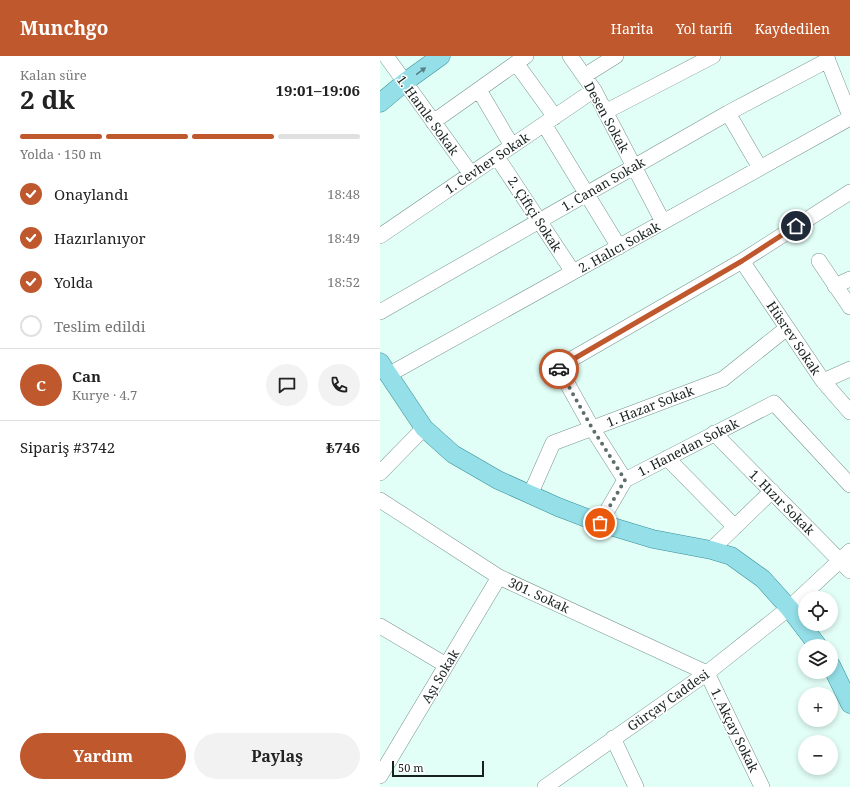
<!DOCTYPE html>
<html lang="tr">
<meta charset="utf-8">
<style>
body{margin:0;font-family:"Noto Serif",serif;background:#f2f2f2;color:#222;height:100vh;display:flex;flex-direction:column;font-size:15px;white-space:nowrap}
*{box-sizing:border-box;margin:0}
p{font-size:13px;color:#767676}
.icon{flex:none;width:22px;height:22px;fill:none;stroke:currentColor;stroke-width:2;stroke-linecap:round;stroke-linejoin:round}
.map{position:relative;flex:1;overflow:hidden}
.panel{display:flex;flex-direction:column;background:#fff;width:380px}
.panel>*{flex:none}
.fabs{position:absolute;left:418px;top:535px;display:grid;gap:8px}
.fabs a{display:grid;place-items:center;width:40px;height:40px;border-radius:50%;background:#fff;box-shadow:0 2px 6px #0003;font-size:20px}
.scale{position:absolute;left:12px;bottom:10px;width:92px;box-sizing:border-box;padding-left:4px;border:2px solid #17221f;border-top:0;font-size:11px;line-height:14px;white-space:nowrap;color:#17221f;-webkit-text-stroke:3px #fff;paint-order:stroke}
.pin{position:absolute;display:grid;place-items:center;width:34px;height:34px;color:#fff;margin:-17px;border:2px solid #fff;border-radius:50%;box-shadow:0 1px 4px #0007}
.courier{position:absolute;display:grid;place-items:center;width:40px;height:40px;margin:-20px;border:3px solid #bf582d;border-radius:50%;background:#fff;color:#222;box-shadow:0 1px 5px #0007}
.headline em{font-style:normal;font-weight:700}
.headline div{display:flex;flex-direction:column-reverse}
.headline{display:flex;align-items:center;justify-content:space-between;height:68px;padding:0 20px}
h1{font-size:26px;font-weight:700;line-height:30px}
.bar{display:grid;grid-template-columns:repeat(4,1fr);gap:6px 4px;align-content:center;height:48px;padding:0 20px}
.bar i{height:5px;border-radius:3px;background:#e0e0e0}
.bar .active{background:#bf582d}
.bar p{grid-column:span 4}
.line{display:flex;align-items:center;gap:10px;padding:0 20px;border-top:1px solid #e0e0e0}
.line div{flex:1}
.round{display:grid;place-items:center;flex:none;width:42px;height:42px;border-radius:21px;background:#f2f2f2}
ol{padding:0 20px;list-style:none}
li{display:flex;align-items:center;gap:12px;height:44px}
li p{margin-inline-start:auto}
li .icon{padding:4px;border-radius:50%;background:#bf582d;color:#fff;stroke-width:4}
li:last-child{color:#767676}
li i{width:22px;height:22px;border:2px solid #e0e0e0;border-radius:50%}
.cta{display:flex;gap:8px;margin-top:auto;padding:8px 20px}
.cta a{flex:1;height:46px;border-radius:24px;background:#bf582d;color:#fff;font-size:16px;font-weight:700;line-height:46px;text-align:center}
.cta a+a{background:#f2f2f2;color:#222}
header{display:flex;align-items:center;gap:24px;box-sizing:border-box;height:56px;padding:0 20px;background:#bf582d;color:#fff}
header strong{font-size:19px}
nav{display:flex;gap:22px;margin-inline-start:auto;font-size:14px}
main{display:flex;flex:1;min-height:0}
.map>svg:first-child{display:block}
</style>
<header>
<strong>Munchgo</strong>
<nav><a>Harita</a><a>Yol tarifi</a><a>Kaydedilen</a></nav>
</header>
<main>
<section class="panel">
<div class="headline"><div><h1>2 dk</h1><p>Kalan süre</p></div><em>19:01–19:06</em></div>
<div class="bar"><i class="active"></i><i class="active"></i><i class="active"></i><i></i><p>Yolda · 150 m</p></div>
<ol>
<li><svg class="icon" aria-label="check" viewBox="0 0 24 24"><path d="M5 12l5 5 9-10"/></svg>Onaylandı<p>18:48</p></li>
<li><svg class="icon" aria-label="check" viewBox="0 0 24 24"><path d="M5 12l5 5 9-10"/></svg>Hazırlanıyor<p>18:49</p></li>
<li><svg class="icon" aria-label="check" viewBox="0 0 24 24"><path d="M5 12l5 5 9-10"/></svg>Yolda<p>18:52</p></li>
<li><i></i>Teslim edildi</li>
</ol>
<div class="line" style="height:72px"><b class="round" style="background:#bf582d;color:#fff">C</b><div><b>Can</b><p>Kurye · 4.7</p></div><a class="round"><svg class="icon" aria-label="chat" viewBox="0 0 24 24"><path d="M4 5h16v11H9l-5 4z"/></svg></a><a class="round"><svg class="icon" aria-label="phone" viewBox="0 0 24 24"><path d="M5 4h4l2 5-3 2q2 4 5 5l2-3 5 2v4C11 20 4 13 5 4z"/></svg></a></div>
<div class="line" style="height:52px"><div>Sipariş #3742</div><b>₺746</b></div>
<div class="cta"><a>Yardım</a><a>Paylaş</a></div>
</section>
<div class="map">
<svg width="470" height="731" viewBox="0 0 470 731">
<rect width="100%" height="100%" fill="#e1fef7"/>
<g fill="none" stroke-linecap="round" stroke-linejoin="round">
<g stroke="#7a948e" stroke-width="16">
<path id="minor" d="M6,0l85,118
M190,0l24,34 69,132
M446,0l24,60
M136,7l39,54
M204,20l32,-20
M99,34l33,56
M225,56l108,-56
M348,57l32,55
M53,66l93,-66
M164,68l75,123
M117,101l76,115
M0,180l214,-146
M362,205l81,120 27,31
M439,205l31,46
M455,230l15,-7
M0,256l348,-199 100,-53
M8,319l462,-257
M443,325l27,-12
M334,377l136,138
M287,402l68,69
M0,417l44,-45
M245,424l-33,-52 -34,-61 184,-106 108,-69
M150,439l23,-52 170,-64 64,-51
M0,444l119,77 208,96 55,114
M220,467l25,-43 149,-77 76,82
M331,494l61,-59
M0,570l66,39
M233,682l23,49
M0,720l119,-199
M165,731l162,-114 82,-65 61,-57"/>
</g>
<g stroke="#3a8f97" stroke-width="19">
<path id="major" d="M0,47l25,-21 36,-26
M0,306l44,66 29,26 45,26 60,27 42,16 53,16 58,11 20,6 32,23 26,29 29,38
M451,609l19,39"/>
</g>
<use href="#minor" stroke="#fff" stroke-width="15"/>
<use href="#major" stroke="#94dfe8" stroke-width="18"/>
</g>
<defs><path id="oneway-solid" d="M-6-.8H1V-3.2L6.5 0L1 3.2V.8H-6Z"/></defs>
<use fill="#568084" href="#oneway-solid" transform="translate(41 15) rotate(-36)"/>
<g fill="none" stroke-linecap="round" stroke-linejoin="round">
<path stroke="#5e6f6b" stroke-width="4" stroke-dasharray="0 7.2" d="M179,313l33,59 33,52 -25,43"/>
<path stroke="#bf582d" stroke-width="5" d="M179,313l-1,-1 184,-107 54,-35"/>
</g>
<g text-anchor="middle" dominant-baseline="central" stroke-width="3" stroke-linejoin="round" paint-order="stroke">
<g font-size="13" fill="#17221f" stroke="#fff">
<text transform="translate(48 59) rotate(54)">1. Hamle Sokak</text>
<text transform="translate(227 61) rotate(61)">Desen Sokak</text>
<text transform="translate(107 107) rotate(-34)">1. Cevher Sokak</text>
<text transform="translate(223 128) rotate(-30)">1. Canan Sokak</text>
<text transform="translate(155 158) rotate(57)">2. Çiftçi Sokak</text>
<text transform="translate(239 191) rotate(-29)">2. Halıcı Sokak</text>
<text transform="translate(414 282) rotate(56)">Hüsrev Sokak</text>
<text transform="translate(270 350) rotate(-21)">1. Hazar Sokak</text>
<text transform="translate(308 391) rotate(-27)">1. Hanedan Sokak</text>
<text transform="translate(402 446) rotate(45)">1. Hızır Sokak</text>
<text transform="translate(159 539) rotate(25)">301. Sokak</text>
<text transform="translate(60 620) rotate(-59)">Aşı Sokak</text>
<text transform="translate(288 644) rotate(-35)">Gürçay Caddesi</text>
<text transform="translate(355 674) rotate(64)">1. Akçay Sokak</text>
</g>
</g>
</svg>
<div class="fabs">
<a><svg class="icon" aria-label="locate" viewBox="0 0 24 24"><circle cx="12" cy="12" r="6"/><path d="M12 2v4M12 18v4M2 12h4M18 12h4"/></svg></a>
<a><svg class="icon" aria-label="layers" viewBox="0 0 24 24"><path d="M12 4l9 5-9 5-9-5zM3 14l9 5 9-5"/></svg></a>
<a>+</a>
<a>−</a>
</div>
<div class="scale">50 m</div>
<div class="pin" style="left:220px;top:467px;background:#ea580c"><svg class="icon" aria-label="bag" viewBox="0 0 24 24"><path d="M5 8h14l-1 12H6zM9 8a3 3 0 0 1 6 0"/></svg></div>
<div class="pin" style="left:416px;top:170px;background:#1f2937"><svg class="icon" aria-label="home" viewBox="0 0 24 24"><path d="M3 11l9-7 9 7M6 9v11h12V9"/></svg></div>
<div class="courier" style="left:179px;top:313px"><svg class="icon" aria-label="car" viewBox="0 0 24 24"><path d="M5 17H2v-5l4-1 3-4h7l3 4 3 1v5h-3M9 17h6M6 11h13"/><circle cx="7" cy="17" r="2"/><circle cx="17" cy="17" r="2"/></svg></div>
</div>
</main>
